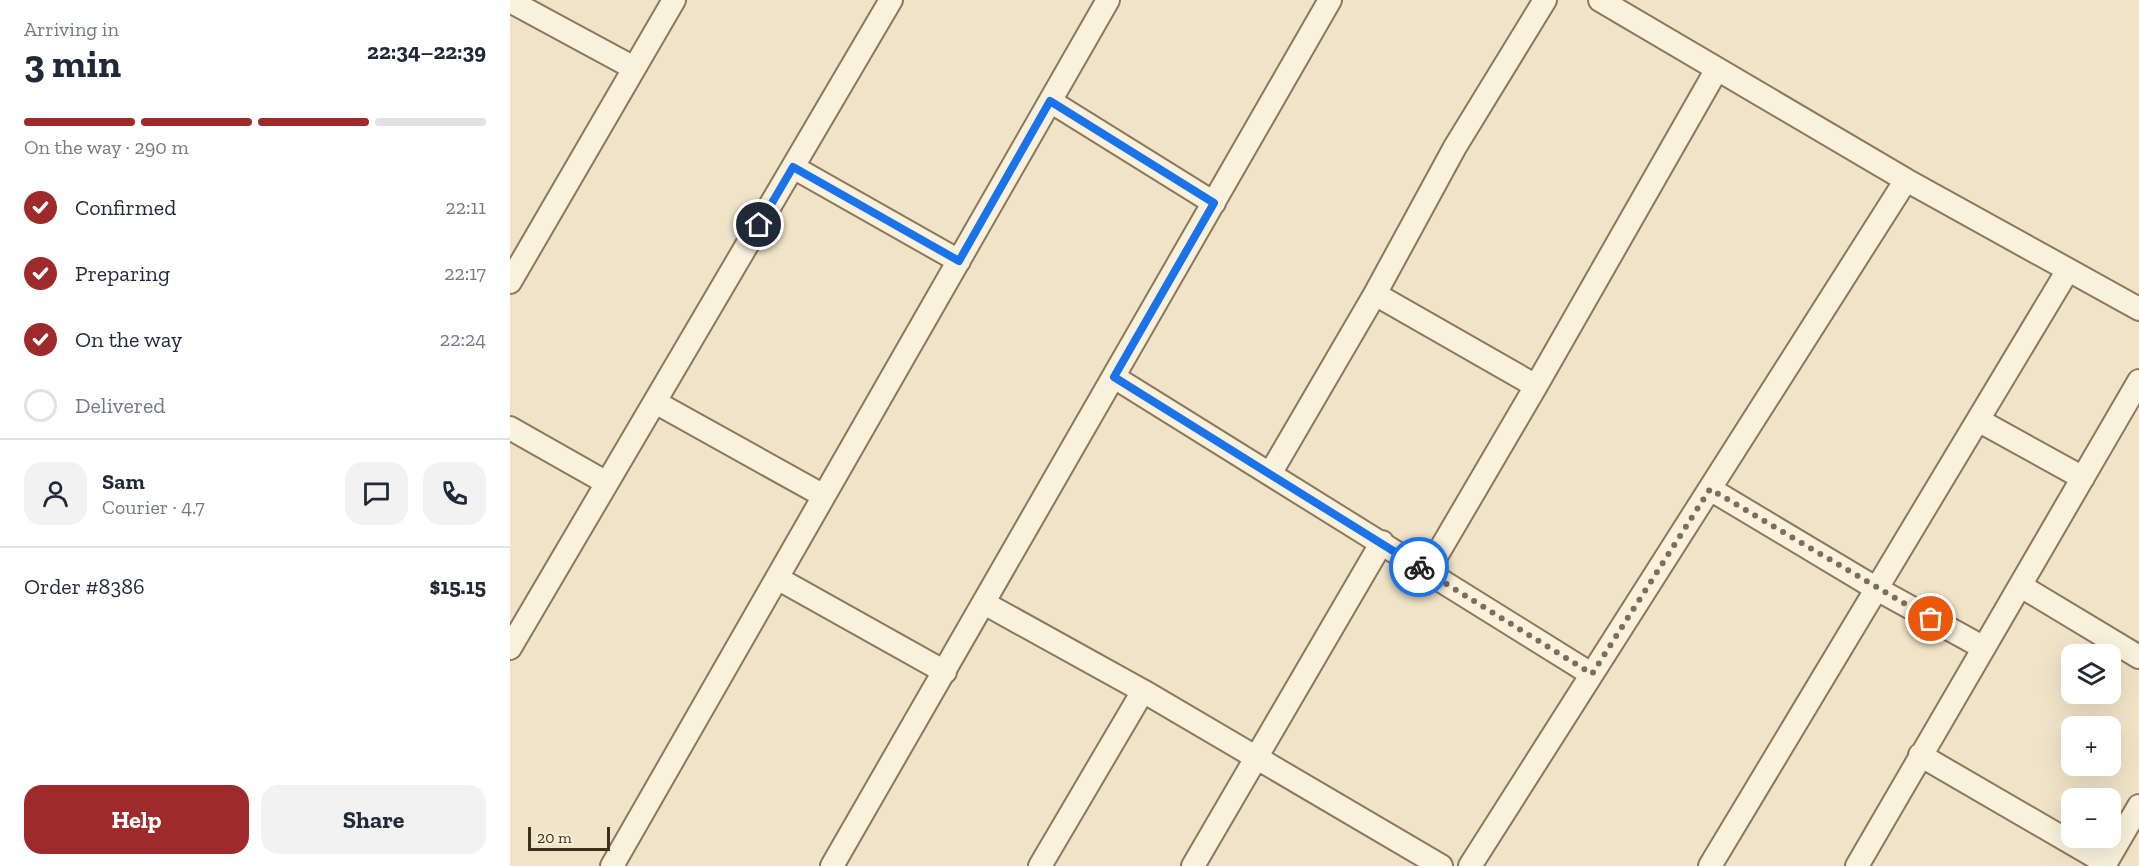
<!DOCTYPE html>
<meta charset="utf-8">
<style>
body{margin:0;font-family:"Zilla Slab",serif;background:#f2f2f3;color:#1f2937;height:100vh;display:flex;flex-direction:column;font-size:22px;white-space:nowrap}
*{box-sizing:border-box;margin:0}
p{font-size:20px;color:#747a83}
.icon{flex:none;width:33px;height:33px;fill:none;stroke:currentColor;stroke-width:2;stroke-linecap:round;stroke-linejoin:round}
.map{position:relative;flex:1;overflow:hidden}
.sheet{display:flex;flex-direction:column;background:#fff;width:510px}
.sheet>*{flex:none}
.controls{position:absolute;left:1551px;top:644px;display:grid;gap:12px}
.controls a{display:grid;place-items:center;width:60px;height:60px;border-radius:12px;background:#fff;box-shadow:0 6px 24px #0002;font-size:30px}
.scale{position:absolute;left:18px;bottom:15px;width:82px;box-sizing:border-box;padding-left:6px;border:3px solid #3d2e20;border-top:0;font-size:16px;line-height:21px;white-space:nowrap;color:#3d2e20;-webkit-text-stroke:4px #f7eed8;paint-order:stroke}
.pin{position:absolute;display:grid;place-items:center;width:51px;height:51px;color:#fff;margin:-26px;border:3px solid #fff;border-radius:50%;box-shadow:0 2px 6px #0007}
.courier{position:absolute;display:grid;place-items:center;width:60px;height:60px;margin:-30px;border:4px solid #1a73e8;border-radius:50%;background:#fff;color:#222;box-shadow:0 2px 8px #0007}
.headline em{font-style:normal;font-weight:700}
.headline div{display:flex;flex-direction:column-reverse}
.headline{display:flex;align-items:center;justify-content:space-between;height:102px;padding:0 24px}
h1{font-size:39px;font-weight:700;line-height:45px}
.bar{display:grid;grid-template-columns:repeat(4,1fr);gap:9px 6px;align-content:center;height:72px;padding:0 24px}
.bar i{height:8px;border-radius:4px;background:#e0e1e3}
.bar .on{background:#9e2a2b}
.bar p{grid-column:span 4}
.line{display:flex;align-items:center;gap:15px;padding:0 24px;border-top:2px solid #e0e1e3}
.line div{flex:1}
.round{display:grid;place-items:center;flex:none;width:63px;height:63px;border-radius:18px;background:#f2f2f3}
ol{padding:0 24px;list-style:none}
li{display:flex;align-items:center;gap:18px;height:66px}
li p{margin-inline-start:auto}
li .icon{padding:6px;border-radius:50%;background:#9e2a2b;color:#fff;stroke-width:4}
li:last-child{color:#747a83}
li i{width:33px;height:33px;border:3px solid #e0e1e3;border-radius:50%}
.primary-button{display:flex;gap:12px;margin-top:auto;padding:12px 24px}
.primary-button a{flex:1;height:69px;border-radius:18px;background:#9e2a2b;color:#fff;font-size:24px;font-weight:700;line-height:69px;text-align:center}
.primary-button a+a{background:#f2f2f3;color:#1f2937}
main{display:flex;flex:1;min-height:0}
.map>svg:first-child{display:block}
</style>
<main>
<section class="sheet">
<div class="headline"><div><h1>3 min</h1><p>Arriving in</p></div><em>22:34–22:39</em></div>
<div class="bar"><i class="on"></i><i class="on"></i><i class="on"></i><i></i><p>On the way · 290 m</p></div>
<ol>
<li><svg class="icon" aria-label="check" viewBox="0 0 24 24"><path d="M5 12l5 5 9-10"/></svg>Confirmed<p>22:11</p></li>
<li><svg class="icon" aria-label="check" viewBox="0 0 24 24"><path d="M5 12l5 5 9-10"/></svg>Preparing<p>22:17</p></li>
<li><svg class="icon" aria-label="check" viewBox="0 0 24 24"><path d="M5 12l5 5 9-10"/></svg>On the way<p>22:24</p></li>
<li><i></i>Delivered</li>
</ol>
<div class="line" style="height:108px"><a class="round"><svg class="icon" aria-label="person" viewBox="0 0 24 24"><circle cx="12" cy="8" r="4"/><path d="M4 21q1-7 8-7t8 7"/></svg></a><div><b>Sam</b><p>Courier · 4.7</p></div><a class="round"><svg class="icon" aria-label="chat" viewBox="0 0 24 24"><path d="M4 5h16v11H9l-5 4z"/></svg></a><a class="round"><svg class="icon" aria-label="phone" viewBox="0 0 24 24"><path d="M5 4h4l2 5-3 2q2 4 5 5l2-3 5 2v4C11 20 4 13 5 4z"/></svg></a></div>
<div class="line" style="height:78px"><div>Order #8386</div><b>$15.15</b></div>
<div class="primary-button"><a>Help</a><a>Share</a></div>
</section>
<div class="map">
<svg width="1629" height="866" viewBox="0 0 1629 866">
<rect width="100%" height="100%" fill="#f0e4c8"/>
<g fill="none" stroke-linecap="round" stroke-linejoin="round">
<g stroke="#8d765c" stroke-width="26">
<path id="minor" d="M1090,0l306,180 233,129
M0,1l124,67
M540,101l164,102
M283,167l166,94
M0,282l164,-282
M865,294l161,92
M604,377l477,297
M145,402l169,94
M1468,420l105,58
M0,428l97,55
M760,474l105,-180 80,-147 90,-147
M1200,489l167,100 107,59
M917,572l109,-186 181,-317
M267,578l168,94
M1511,586l118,71
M474,603l159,88 298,175
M0,648l381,-648
M1410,755l186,108
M102,866l496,-866
M322,866l498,-866
M530,866l103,-175
M683,866l189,-324
M960,866l436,-686
M1200,866l358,-596
M1347,866l282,-485
M1594,866l35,-60"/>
</g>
<use href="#minor" stroke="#faf1dc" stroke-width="22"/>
</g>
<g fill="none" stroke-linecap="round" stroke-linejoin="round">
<path stroke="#7c6e5b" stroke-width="6" stroke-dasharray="0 10.8" d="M909,567l173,107 118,-185 221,130"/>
<path stroke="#1a73e8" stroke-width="8" d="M249,225l34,-58 166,94 91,-160 164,102 -100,174 305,190"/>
</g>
</svg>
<div class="controls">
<a><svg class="icon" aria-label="layers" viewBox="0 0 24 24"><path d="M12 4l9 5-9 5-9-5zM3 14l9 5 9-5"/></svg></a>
<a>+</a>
<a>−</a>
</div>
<div class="scale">20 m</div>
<div class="pin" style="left:1421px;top:619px;background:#ea580c"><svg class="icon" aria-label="bag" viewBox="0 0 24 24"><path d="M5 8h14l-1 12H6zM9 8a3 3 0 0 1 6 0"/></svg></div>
<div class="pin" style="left:249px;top:225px;background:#1f2937"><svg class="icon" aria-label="home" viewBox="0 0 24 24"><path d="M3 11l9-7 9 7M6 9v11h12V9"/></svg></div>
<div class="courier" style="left:909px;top:567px"><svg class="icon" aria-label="bike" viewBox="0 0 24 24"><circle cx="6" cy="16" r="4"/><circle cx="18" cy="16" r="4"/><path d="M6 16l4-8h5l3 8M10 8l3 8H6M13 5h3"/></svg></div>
</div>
</main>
